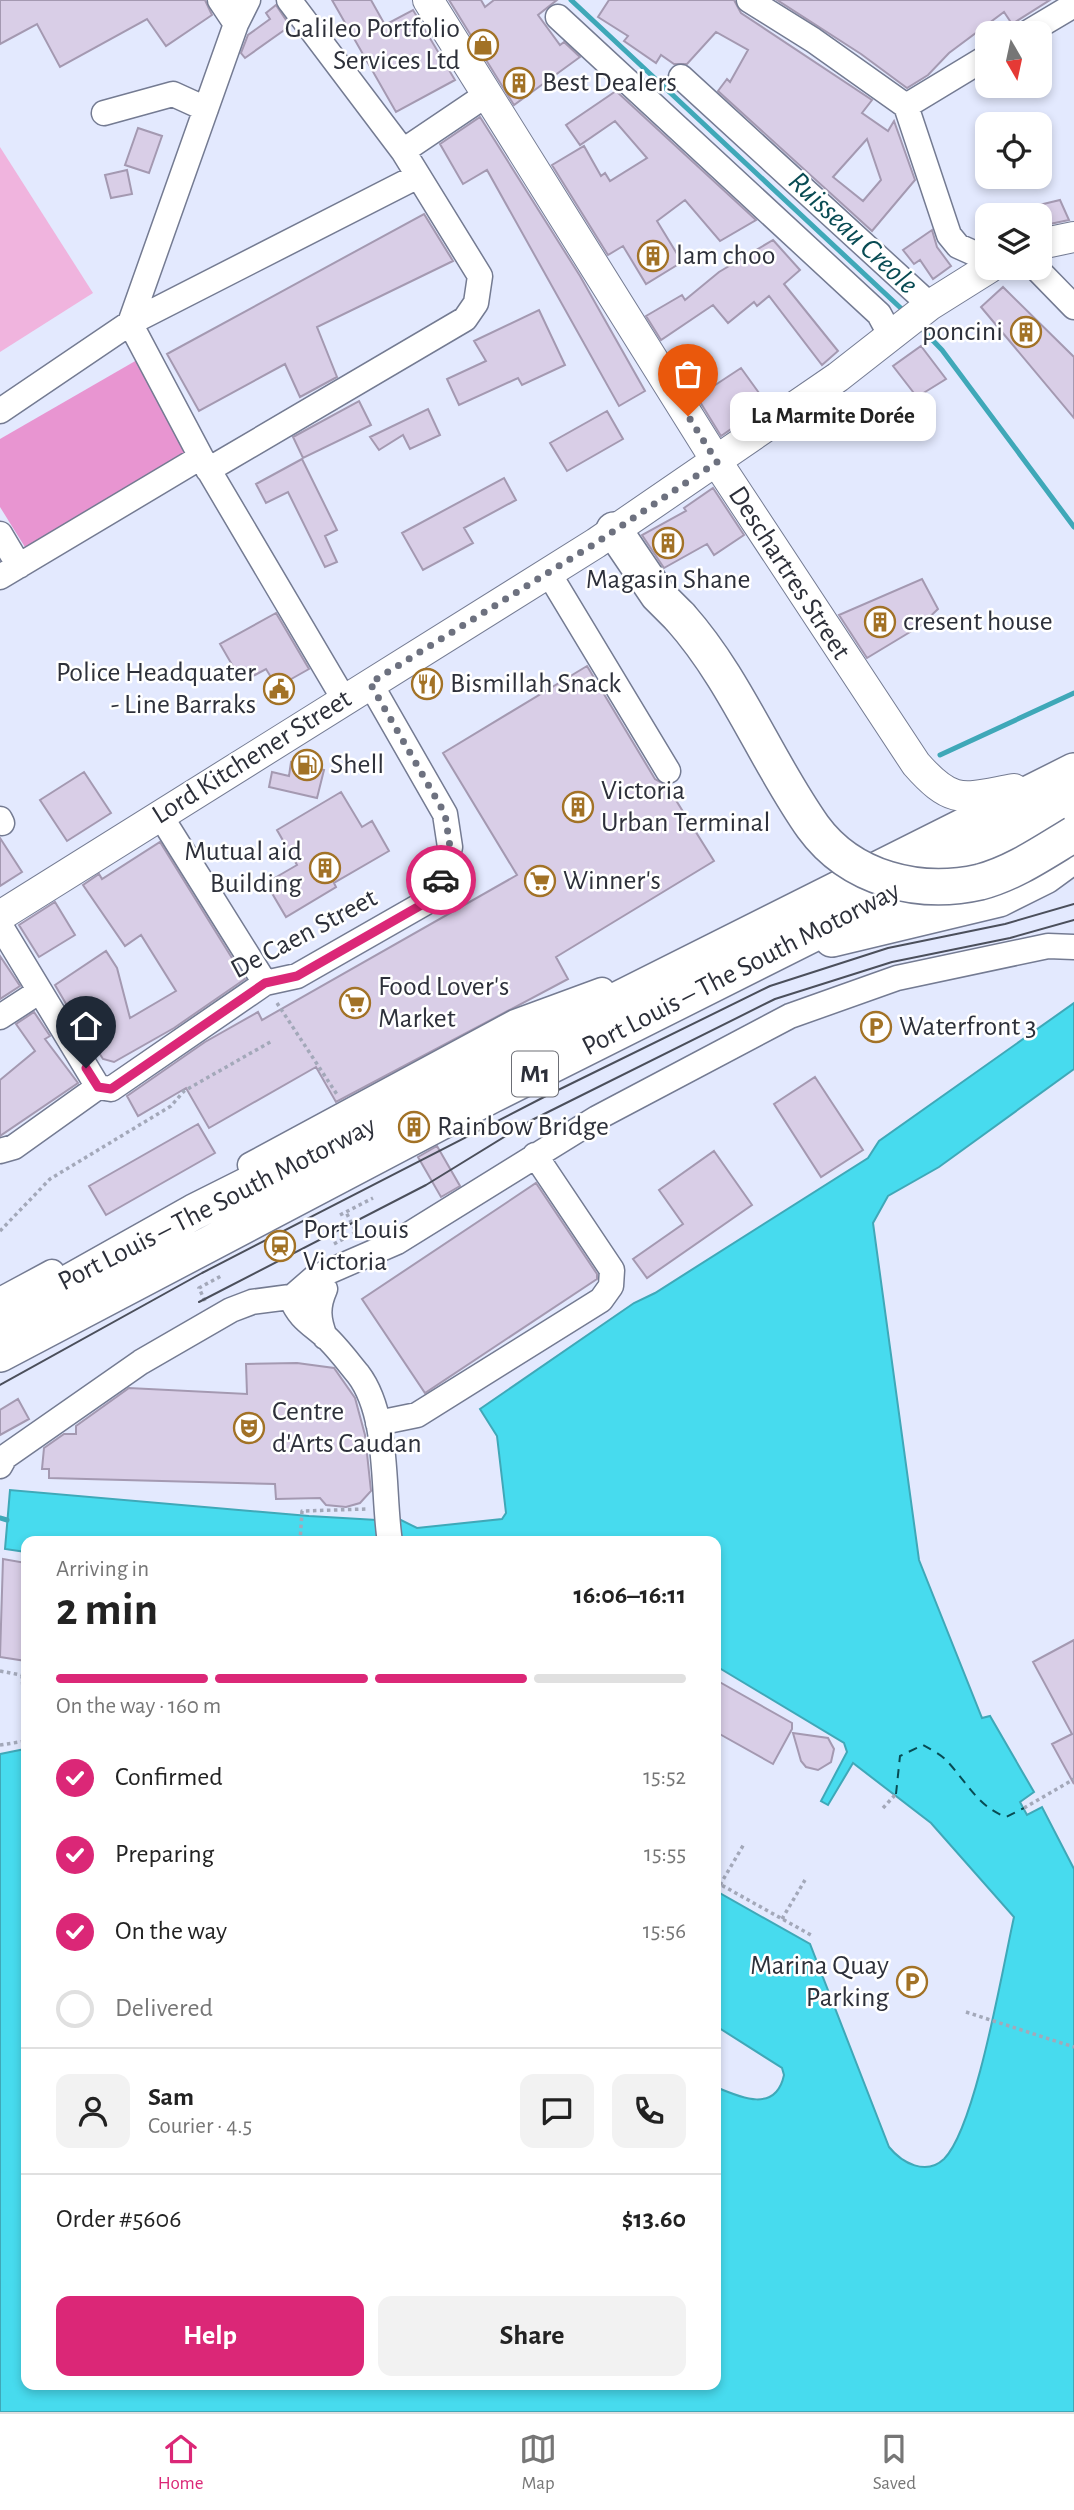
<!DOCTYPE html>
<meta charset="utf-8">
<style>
body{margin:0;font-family:"Alegreya Sans",sans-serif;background:#f2f2f2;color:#222;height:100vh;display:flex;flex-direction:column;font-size:26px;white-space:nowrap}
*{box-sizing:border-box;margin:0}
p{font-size:23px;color:#767676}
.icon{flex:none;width:38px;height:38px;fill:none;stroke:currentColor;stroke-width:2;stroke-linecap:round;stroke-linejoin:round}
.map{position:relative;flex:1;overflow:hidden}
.sheet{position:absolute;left:21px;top:1536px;width:700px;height:854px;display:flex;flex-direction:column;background:#fff;border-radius:14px;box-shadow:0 4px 10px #0003}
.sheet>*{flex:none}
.needle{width:46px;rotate:171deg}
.controls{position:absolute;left:975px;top:21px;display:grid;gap:14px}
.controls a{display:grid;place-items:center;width:77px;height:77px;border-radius:14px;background:#fff;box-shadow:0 4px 10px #0003;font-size:35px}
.pin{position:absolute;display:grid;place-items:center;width:60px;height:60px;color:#fff;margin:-72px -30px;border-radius:50% 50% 50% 0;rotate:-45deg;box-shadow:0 0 7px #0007}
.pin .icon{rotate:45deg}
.courier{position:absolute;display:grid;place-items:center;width:70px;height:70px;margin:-35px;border:5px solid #db2777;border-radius:50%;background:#fff;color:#222;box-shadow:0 2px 9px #0007}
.bubble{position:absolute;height:49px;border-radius:14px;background:#fff;box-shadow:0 4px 10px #0003;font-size:23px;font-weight:600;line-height:49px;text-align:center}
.headline em{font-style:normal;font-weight:600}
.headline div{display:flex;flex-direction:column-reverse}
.headline{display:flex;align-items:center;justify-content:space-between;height:119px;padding:0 35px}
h1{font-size:46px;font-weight:600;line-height:52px}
.bar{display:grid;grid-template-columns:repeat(4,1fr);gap:10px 7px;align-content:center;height:84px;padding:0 35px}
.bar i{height:9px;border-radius:5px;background:#e0e0e0}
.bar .on{background:#db2777}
.bar p{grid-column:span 4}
.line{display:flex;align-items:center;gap:18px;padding:0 35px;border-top:2px solid #e0e0e0}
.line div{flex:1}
.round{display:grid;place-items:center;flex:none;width:74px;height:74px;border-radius:14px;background:#f2f2f2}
ol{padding:0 35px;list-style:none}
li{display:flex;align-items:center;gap:21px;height:77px}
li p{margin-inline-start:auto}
li .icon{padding:7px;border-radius:50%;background:#db2777;color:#fff;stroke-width:4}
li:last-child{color:#767676}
li i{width:38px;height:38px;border:4px solid #e0e0e0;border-radius:50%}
.primary-button{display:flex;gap:14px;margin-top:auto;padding:14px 35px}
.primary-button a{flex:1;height:80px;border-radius:14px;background:#db2777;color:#fff;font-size:28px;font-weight:600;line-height:80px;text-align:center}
.primary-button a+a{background:#f2f2f2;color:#222}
.dock{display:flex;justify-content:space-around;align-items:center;height:98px;border-top:2px solid #e0e0e0;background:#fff;font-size:19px;color:#767676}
.dock a{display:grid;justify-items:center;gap:4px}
.dock .on{color:#db2777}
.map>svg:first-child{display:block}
</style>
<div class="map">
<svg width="1074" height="2412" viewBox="0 0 1074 2412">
<rect width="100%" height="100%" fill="#e3e9fe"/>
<path fill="#f0b4de" d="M0,147l93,146 -93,59z"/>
<path fill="#e895d1" d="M137,360l59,110 -163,90 -33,-53v-68z"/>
<path fill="#47dbee" stroke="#3fa8b8" stroke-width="2" d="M1074,1003v66l-135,98 -51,29 -15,27 46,337 63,158 8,-2 44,76 -14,10 7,13 15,-8 32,62v543h-1074v-658l25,-5 1,5v631h690v-298c25,11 60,26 68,-12l-2,-7 -66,-42v-135l94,53 79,203c13,16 37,29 55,12 32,-32 59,-193 70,-242l-83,-94 -78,-60 -25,42 -7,-4 26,-49 -3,-9 -128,-77v-124h-690v10l-21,-3 5,-59 299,26 68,4 20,-2 20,10 85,-9 4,-6 -9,-77 -17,-27 154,-106 21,-10 213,-135 11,-17z"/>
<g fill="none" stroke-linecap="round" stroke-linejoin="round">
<path stroke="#3fa8b8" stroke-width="5" d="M571,0l335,313
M918,325l24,25 132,177
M940,755l134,-62
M0,1518l7,2"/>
<path stroke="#084b53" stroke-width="2" stroke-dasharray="9 7" stroke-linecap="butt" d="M896,1794l4,-38 23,-11c7,4 17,9 23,15 21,22 31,46 60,57l18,-9"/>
</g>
<path fill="#d9cee7" stroke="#a499b1" stroke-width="2" fill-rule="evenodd" d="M0,0h205l7,15 -46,31 -19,-27 -87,48 -23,-43 -37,20z
M332,0h39l14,25 28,-15 42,70 -59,32z
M449,0h32l4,7 9,-7h63l-19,15 22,30 4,-3 16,15 -66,48z
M609,0h125l7,13 131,87 -10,13 26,18 6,-10 21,59 -43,51 -154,-140 9,-12 3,3 18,-32 -32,-18 -29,32h-13l-13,-9 -5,8 -32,-22 4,-5 -30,-19zM867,139l14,41 -18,21 -30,-24z
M777,0h273l-38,24 -8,-12 -55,41 -21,22 -21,13 -46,-34z
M276,5l14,21 -45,32 -4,-5 7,-18 22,-16 -4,-6z
M616,91l140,129 -36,21 -35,-41 -28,21 25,41 -36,22 -23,-38 -15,9 -56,-90 32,-19 17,30 4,-3 5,8 37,-23 -32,-37 -35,24 -14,-20z
M480,117l100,159 65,115 -26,15 -132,-236 -24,14 -23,-40z
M138,128l24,8 -13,37 -24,-8z
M127,170l5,24 -21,4 -6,-23z
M1060,200l9,20 -29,6 -5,-20z
M424,214l29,47 -136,66 20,50 -37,20 -15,-33 -86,47 -32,-57z
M932,230l5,17 14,19 -18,13 -13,-19 -6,4 -11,-14z
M773,240l27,30 -16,14 54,67 -16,14 -53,-69 -12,10 -3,-4 -26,21 -15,-18 -52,35 -15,-24 36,-21 3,5 34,-28z
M1003,287l71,70v61l-93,-111z
M539,310l26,55 -43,20 -4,-7 -59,27 -12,-26 39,-18 -12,-20z
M921,346l25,33 -29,18 -24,-31z
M741,368l26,36 -46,32 -24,-39z
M359,401l12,24 -68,33 -10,-21z
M428,409l12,26 -30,14 -7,-14 -24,15 -9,-13z
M607,411l16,28 -56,32 -17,-28z
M302,459l35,71 -12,6 12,26 -12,5 -37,-75 -22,11 -10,-19z
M504,478l12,22 -52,28 9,15 -50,27 -21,-37z
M713,488l31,47 -30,20 -7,-11 -43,24 -22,-33 44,-24 -2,-3z
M922,579l16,30 -18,17 -53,32 -28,-43z
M276,613l33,56 -32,18 -11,-18 -24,13 -22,-38z
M587,666l68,113 12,7 47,75 -158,96 12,22 -232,123 -20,-35 -107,61 -23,-40 -48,28 -11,-20 78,-54 53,-30 4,8 255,-145 -74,-122z
M291,762l33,8 -7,28 -48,-11 3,-15 17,4z
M84,772l27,41 -44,28 -27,-41z
M341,792l21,35 10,-6 17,30 -55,32 2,4 -50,30 -20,-34 31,-18 -20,-35z
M0,838l22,34 -22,14z
M160,842l85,137 -71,49 -60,34 -11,-3 -15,-23 -2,2 -31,-53 51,-34 11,17 13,50 46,-27 -35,-56 -16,11 -42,-61 16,-11 3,5z
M55,902l20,33 -36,22 -20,-32z
M0,956l20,30 -20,13z
M34,1012l16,24 -5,3 33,44 -78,53v-56l35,-29 -19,-27z
M815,1077l48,73 -42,27 -47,-73z
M198,1124l17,29 -109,62 -17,-29z
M437,1146l23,40 -19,11 -23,-40z
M714,1151l38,54 -105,73 -14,-19 50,-35 -24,-34z
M536,1183l61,91v5l-172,114 -63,-94z
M297,1363l37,5 21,30 10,37 6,56 -11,12 -14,4 -20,-2 -6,-7 -44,1 -1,-15 -226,-6v-9h-7l2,-21 20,-14h12v-8l53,-38 118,6 -1,-30z
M18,1399l11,20 -29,16v-25z
M3,1559l23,4v98l-26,-4z
M1074,1640v144l-22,-40 20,-10 -39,-72z
M716,1680l76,43v6l-19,35 -57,-32z
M793,1733l35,5 6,11 -3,13 -13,8 -12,-3 -5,-6z"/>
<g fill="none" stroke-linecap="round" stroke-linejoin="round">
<g stroke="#747b92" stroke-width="27">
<path id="minor" d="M220,0l16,24
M248,0l-12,24 -106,299 71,134 144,244
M749,0l64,40 93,66 43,129 9,11 29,13
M558,17l321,297 12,22
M1027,33l47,-28
M681,77l249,228
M906,106l81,-49
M104,113l69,-19 33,15
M403,151l83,-56
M1036,268l38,39
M0,411l130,-88 288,-147
M208,470l257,-151 11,-16 4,-27 -77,-125 -114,-151
M0,534l19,32
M548,572l120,199
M0,577l201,-120
M160,815l105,168
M0,819l2,4
M0,925l98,162
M0,1017l40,-26
M98,1087l13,2 154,-106 32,-7 140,-80 13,-49 -5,-33 -75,-131
M0,1151l14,-4 84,-60
M250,1165l265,-143 87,-32
M325,1289c-8,18 -7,30 0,48
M291,1298l23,-20 83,-36 200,-124 193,-102 107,-38 151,-32 26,1
M291,1298c8,20 19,25 35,39 11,10 22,25 32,37 32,42 24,118 32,168
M0,1300l52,-28
M378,1423l39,-8 184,-115 10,-14 1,-16 -77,-115
M0,1466l5,-9 136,-95 90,-52 21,-8 53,-7"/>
</g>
<g stroke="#747b92" stroke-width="32">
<path id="major" d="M428,0l289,462 199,302c37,42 47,34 98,25
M1040,244l34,-7
M0,916l596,-373 242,-166 92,-72 59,-37"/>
</g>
<g stroke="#747b92" stroke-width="38">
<path id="highway" d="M614,530l44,65 22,22
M832,939l167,-40 46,-23 29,-21
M0,1321l194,-109 880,-441
M0,1354l490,-258 584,-293"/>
</g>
<path stroke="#a3a8b9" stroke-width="3.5" stroke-dasharray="3.5 3.5" stroke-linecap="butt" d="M277,1003l61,93
M340,1215l33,-17
M0,1231l50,-52 121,-73 13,-15 88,-50
M334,1244l22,-12 -10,-20
M205,1301l-6,-13 22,-12
M300,1542l2,-31 65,-2
M0,1671l26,5
M22,1675l4,56
M0,1745l26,-4
M883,1808l13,-14
M1024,1808l50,-29
M716,1882l95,53
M720,1885l24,-41
M782,1919l23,-39
M966,2012l108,35"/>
<use href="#minor" stroke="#fff" stroke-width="24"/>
<use href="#major" stroke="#fff" stroke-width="30"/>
<use href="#highway" stroke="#fff" stroke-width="35"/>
<path stroke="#4b4f5b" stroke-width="2" d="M199,1302l227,-117 104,-64 245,-122 117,-37 118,-24 64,-18
M0,1385l202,-112 344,-177 224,-110 118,-38 117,-24 69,-20"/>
<g stroke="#747b92" stroke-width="38" stroke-linecap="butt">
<path id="highway-bridge" d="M680,617c56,63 85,142 133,210 38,52 106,69 167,55 34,-9 64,-30 94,-48"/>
</g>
<use href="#highway-bridge" stroke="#fff" stroke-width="35"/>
</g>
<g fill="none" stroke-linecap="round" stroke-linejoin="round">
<path stroke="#6d717f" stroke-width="7" stroke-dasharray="0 12.6" d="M441,880l9,-33 -5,-33 -75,-131 226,-140 121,-81 -29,-46"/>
<path stroke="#db2777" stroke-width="9" d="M86,1068l12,19 13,2 154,-106 32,-7 140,-80 4,-16"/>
</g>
<defs>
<g id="shop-ring" transform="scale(1.575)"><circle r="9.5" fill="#fff" stroke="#a27226" stroke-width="1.5"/><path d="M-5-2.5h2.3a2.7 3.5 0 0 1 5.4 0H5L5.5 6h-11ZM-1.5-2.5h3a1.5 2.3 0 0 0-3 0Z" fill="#a27226"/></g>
<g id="building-ring" transform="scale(1.575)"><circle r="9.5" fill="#fff" stroke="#a27226" stroke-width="1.5"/><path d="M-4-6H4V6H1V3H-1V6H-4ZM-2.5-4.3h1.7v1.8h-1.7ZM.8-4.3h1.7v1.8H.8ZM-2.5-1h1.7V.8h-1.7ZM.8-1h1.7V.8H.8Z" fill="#a27226"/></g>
<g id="restaurant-ring" transform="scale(1.575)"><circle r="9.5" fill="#fff" stroke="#a27226" stroke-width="1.5"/><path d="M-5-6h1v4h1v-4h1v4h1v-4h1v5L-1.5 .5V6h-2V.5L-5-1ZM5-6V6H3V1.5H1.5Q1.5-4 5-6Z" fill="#a27226"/></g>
<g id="civic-ring" transform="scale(1.575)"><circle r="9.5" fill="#fff" stroke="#a27226" stroke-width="1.5"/><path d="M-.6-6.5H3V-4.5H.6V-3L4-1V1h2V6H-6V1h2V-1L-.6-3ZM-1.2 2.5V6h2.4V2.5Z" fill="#a27226"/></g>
<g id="fuel-ring" transform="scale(1.575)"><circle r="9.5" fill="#fff" stroke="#a27226" stroke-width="1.5"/><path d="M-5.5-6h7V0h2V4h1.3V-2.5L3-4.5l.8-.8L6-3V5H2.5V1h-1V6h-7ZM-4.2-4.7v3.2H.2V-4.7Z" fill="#a27226"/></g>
<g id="supermarket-ring" transform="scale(1.575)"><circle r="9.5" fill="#fff" stroke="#a27226" stroke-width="1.5"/><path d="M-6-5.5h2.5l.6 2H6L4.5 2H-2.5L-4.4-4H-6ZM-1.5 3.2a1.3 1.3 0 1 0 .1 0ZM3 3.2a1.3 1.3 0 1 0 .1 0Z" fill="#a27226"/></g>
<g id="parking-ring" transform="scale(1.575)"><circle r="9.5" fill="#fff" stroke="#a27226" stroke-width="1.5"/><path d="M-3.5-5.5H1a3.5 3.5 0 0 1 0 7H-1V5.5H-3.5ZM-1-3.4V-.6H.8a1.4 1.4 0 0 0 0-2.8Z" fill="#a27226"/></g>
<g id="station-ring" transform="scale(1.575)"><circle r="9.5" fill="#fff" stroke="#a27226" stroke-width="1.5"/><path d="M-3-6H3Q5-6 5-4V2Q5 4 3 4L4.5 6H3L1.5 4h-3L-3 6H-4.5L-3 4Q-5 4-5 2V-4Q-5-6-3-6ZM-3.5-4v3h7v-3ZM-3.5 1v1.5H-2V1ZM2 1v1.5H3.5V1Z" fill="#a27226"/></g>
<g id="theatre-ring" transform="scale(1.575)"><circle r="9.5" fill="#fff" stroke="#a27226" stroke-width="1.5"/><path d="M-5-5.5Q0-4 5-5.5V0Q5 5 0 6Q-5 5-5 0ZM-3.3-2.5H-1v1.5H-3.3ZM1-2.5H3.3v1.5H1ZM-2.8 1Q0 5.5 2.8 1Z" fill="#a27226"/></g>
</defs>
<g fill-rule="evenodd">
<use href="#shop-ring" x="483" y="45"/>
<use href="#building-ring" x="519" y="83"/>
<use href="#building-ring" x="653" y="256"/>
<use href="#building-ring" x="1026" y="332"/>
<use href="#building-ring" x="668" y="543"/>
<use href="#building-ring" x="880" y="622"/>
<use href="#restaurant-ring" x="427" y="684"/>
<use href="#civic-ring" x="279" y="689"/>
<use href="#fuel-ring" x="307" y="765"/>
<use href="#building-ring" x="578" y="807"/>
<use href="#building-ring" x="325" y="868"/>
<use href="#supermarket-ring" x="540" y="881"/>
<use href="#supermarket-ring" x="355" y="1003"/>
<use href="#parking-ring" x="876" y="1027"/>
<use href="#building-ring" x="414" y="1127"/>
<use href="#station-ring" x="280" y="1246"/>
<use href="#theatre-ring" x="249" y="1428"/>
<use href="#parking-ring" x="912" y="1982"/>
</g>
<g text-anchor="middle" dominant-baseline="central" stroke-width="5" stroke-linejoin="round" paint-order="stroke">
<rect fill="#fff" stroke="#6c6e75" stroke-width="2" x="512" y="1051.5" width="46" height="45" rx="5"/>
<g font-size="26" font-weight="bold" fill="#2d303a">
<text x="535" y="1074">M1</text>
</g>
<g font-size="28" fill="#2d303a" stroke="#fff" text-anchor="start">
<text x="460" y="29" text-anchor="end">Galileo Portfolio<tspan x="460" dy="32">Services Ltd</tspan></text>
<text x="542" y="83">Best Dealers</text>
<text x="676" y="256">lam choo</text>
<text x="1003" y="332" text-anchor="end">poncini</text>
<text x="668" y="580" text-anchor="middle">Magasin Shane</text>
<text x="903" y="622">cresent house</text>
<text x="256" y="673" text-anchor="end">Police Headquater<tspan x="256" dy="32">- Line Barraks</tspan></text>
<text x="450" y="684">Bismillah Snack</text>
<text x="330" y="765">Shell</text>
<text x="601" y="791">Victoria<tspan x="601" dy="32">Urban Terminal</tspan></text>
<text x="302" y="852" text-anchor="end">Mutual aid<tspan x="302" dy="32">Building</tspan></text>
<text x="563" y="881">Winner's</text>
<text x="378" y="987">Food Lover's<tspan x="378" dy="32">Market</tspan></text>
<text x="899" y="1027">Waterfront 3</text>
<text x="437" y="1127">Rainbow Bridge</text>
<text x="303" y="1230">Port Louis<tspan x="303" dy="32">Victoria</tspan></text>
<text x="272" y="1412">Centre<tspan x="272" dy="32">d'Arts Caudan</tspan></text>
<text x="889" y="1966" text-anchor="end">Marina Quay<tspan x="889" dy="32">Parking</tspan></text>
</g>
<g font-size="28" fill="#2d303a" stroke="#fff">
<text transform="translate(789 573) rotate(57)">Deschartres Street</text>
<text transform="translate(252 757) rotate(-32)">Lord Kitchener Street</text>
<text transform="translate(304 934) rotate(-28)">De Caen Street</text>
<text transform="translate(741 969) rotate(-27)">Port Louis – The South Motorway</text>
<text transform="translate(217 1204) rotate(-27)">Port Louis – The South Motorway</text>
</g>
<g font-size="30" font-style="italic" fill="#084b53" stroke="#fff">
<text transform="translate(853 233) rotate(43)">Ruisseau Creole</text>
</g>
</g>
</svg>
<div class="controls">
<a><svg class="needle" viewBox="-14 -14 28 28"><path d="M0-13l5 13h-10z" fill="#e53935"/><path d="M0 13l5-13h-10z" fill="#767676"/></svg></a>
<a><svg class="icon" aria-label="locate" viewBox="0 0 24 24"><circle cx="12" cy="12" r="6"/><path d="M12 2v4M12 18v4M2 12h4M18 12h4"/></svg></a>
<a><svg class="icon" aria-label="layers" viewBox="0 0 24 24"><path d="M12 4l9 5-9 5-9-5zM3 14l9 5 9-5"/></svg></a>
</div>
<div class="pin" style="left:688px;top:416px;background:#ea580c"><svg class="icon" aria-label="bag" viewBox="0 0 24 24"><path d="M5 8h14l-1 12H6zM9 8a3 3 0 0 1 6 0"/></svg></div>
<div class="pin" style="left:86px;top:1068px;background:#1f2937"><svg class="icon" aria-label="home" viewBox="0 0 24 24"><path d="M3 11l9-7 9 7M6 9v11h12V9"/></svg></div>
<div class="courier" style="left:441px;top:880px"><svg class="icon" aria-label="car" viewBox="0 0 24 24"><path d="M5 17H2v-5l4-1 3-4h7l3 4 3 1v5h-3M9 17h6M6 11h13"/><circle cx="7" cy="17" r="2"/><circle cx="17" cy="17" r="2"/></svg></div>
<div class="bubble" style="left:730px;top:392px;width:206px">La Marmite Dorée</div>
<section class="sheet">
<div class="headline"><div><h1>2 min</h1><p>Arriving in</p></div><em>16:06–16:11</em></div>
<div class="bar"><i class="on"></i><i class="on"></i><i class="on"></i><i></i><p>On the way · 160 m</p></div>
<ol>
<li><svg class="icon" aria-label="check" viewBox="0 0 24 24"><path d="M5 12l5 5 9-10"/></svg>Confirmed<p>15:52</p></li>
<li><svg class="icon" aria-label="check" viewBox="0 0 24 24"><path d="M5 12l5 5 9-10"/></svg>Preparing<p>15:55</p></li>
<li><svg class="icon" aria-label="check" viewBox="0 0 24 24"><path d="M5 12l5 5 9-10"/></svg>On the way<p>15:56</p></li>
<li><i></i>Delivered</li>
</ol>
<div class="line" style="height:126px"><a class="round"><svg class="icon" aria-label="person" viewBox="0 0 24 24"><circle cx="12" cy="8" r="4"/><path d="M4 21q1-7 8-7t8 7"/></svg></a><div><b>Sam</b><p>Courier · 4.5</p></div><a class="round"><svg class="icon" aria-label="chat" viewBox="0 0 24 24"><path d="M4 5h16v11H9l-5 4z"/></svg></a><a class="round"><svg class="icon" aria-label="phone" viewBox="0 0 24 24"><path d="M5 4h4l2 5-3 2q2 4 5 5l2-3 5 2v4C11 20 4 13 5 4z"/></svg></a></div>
<div class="line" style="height:91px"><div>Order #5606</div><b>$13.60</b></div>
<div class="primary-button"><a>Help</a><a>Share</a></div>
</section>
</div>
<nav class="dock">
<a class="on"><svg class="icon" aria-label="home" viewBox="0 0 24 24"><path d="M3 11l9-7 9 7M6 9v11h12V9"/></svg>Home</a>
<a><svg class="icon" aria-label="map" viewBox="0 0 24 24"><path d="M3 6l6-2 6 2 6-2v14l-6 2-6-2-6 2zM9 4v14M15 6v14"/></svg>Map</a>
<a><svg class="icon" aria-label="saved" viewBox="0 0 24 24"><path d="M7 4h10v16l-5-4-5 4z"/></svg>Saved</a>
</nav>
